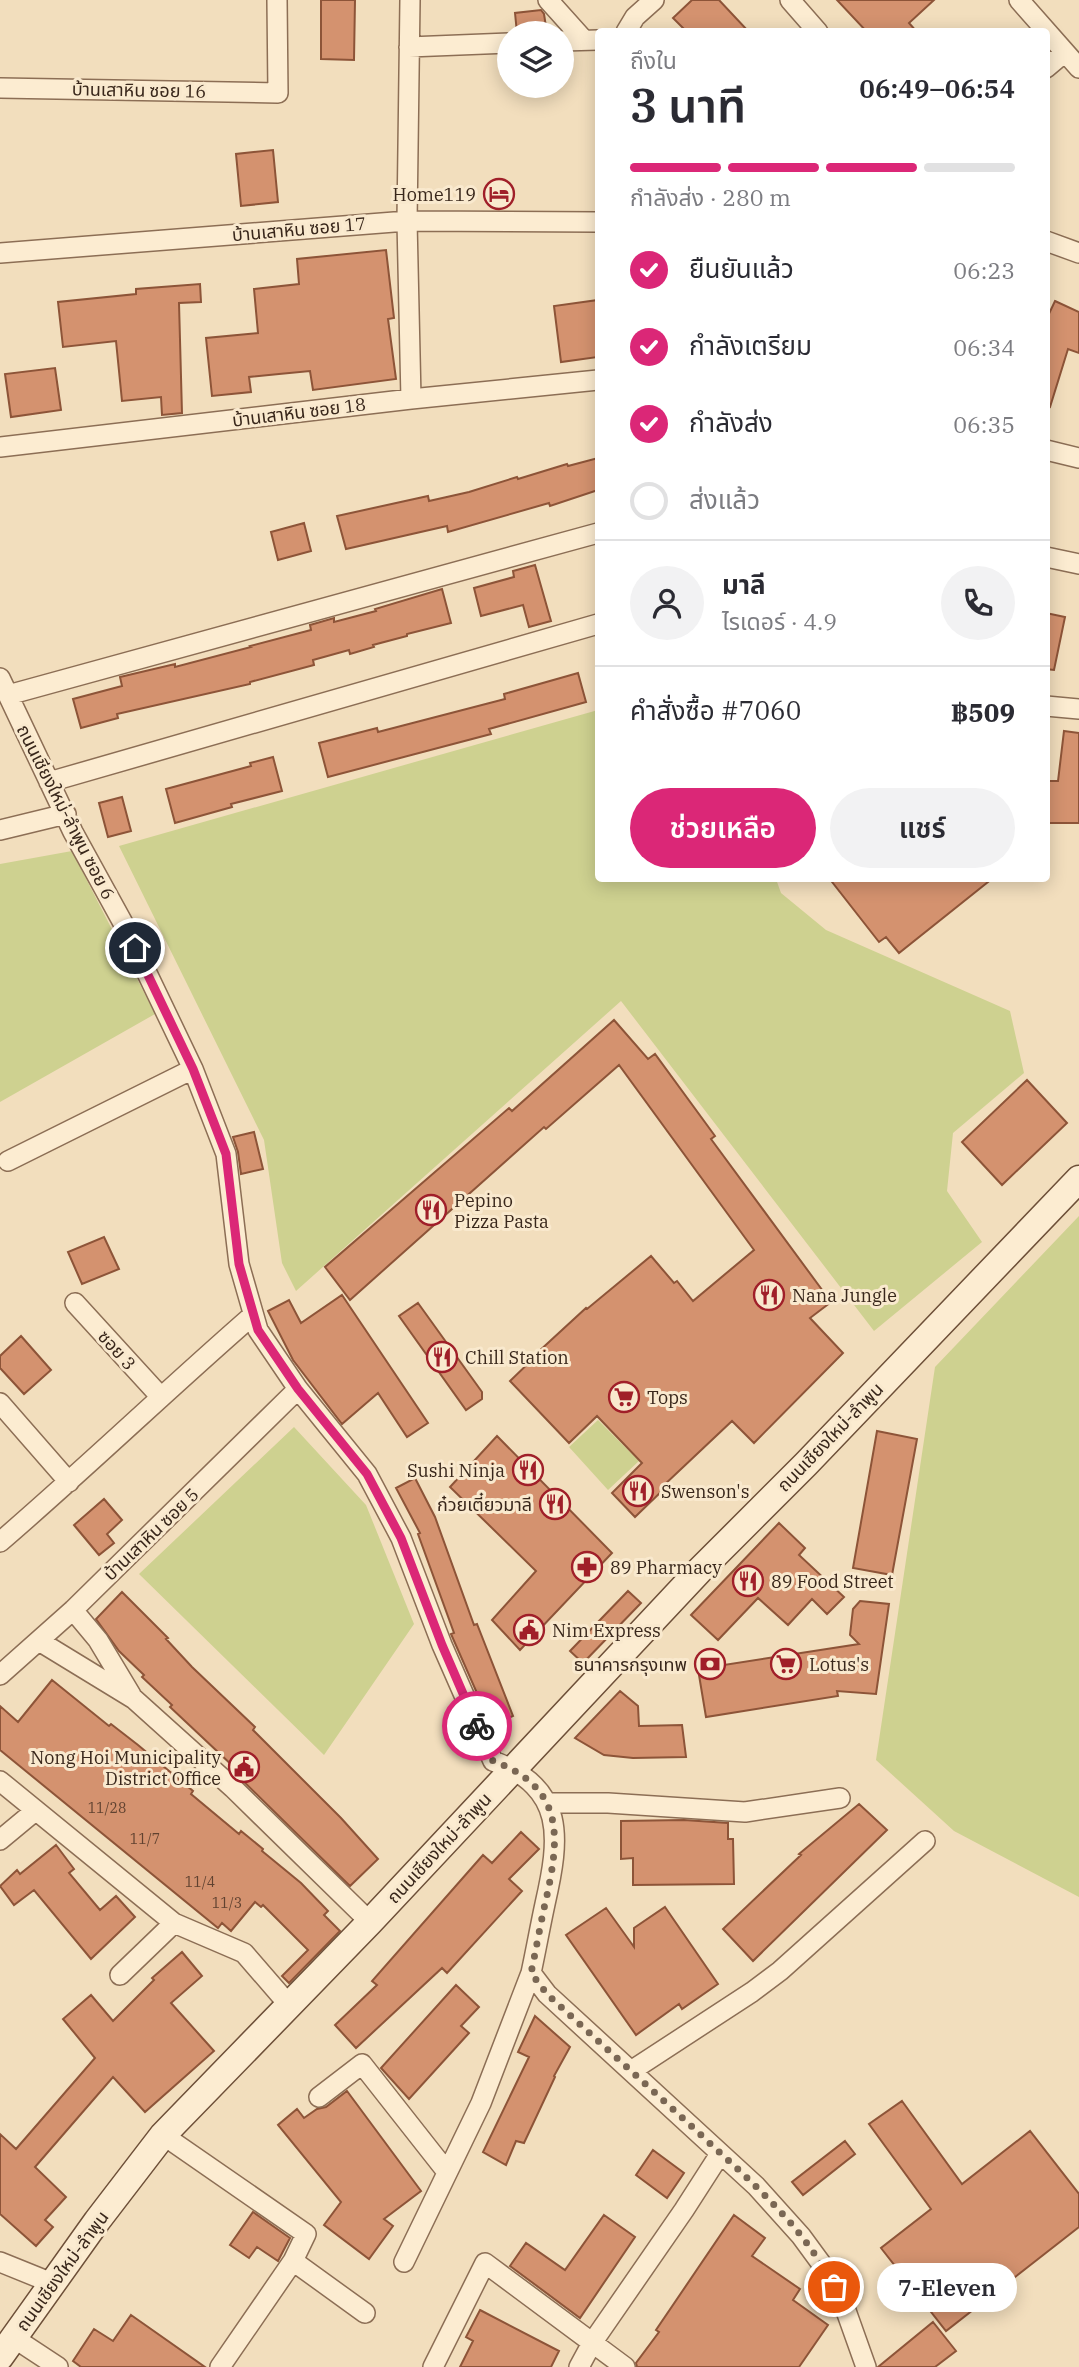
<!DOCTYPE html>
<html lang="th">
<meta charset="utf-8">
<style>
body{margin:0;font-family:"IBM Plex Serif","Noto Sans Thai",serif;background:#f2f2f3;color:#2b2b33;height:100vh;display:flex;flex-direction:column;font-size:26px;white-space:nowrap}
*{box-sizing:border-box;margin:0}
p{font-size:23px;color:#7c7c81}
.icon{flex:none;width:38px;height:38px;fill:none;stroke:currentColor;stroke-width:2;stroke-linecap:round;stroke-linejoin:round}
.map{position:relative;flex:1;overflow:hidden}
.details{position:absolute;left:595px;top:28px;width:455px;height:854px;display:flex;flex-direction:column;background:#fff;border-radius:7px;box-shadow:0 4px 18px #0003}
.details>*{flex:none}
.tools{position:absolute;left:497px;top:21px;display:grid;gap:14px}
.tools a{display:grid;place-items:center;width:77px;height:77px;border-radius:50%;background:#fff;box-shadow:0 4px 18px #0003;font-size:35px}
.pin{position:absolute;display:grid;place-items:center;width:60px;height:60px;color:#fff;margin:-30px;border:4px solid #fff;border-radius:50%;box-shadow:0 2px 7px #0007}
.courier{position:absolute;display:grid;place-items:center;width:70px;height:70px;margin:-35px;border:5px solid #db2777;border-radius:50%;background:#fff;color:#222;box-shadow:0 2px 9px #0007}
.bubble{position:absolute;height:49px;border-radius:24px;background:#fff;box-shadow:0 4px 18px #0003;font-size:23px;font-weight:600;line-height:49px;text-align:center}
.headline em{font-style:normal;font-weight:600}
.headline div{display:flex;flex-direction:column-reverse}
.headline{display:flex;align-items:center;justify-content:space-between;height:119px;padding:0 35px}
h1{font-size:46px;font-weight:600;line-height:52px}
.bar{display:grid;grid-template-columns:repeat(4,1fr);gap:10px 7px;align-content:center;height:84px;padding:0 35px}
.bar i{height:9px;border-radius:5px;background:#e1e1e2}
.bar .active{background:#db2777}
.bar p{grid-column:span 4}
.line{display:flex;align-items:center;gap:18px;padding:0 35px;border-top:2px solid #e1e1e2}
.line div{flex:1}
.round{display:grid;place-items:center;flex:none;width:74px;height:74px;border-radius:37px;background:#f2f2f3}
ol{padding:0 35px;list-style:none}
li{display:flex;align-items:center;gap:21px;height:77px}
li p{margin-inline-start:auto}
li .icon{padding:7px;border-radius:50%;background:#db2777;color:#fff;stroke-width:4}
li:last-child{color:#7c7c81}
li i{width:38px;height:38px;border:4px solid #e1e1e2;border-radius:50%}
.button{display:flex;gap:14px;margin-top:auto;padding:14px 35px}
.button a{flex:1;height:80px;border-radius:42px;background:#db2777;color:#fff;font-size:28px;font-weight:600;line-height:80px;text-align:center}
.button a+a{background:#f2f2f3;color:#2b2b33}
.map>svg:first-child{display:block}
</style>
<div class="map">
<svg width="1079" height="2367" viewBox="0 0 1079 2367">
<rect width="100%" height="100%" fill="#f2debd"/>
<path fill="#ced190" d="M598,710v168l178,1 5,14 45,37 184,81 14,62 -71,60 -6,58 35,51 -108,89 -253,-330 -325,290 -14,-28 -18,-123 -145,-294z
M72,851l83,163 -155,88v-238z
M1079,1216v681l-125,-66 -78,-71 59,-393z
M598,1420l41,41 -31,29 -39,-43z
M294,1427l72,78 48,119 -90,131 -185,-181z"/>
<path fill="#d4926f" stroke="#8d5438" stroke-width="2" d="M321,0h34l-1,60 -33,-1z
M692,0h27l30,32h-62l-14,-14z
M837,0h97l-25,23 8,9h-50z
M541,10l3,4 3,19h-30l-2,-20z
M273,150l5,52 -37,4 -5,-52z
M386,250l8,68 -6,1 8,60 -83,11 -3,-19 -31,3 -30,3 2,15 -39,4 -6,-58 52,-5 -4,-44 45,-5 -2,-25z
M200,284l1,18 -22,1 3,110 -20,2 -1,-18 -39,4 -6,-60 -53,6 -5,-45 78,-8v-5z
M598,300v57l-37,5 -7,-56z
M1055,301l24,11v41l-11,-4 -18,58 -4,-1v-86z
M55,368l6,42 -50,7 -6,-43z
M598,458v32l-48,16 -1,-3 -101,29 -1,-6 -101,23 -9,-33 91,-20 1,5 40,-9 48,-15 1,2 49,-15 1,2z
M304,523l7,28 -33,9 -7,-28z
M535,565l16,56 -22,6 -6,-22 -42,11 -7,-28 40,-11 -1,-6z
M442,589l9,34 -44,11v2l-34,9 1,2 -24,7 -1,-4 -36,10 1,5 -64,17v2l-133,30 1,4 -37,10 -8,-29 49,-13 -2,-9 55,-13v3l76,-20 -1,-1 61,-16 -1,-5 24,-7v4l42,-11 -1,-2z
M1046,613l19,4 -11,53 -8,-1z
M578,673l8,29 -97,27 2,5 -163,43 -9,-34 58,-15 1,4 127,-33 -1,-5z
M1064,731l15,2v90h-33v-42h12z
M273,757l9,34 -51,13 1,3 -57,16 -9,-34 85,-23 -1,-3z
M122,797l9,34 -23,6 -9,-34z
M829,878h164l-94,75 -13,-16 -7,5z
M614,1020l34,39 7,-5 60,82 -4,3 120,163 -21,16 33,35 -89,90 -22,-22 -70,66 2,2 -29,28 -23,-24 30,-30 -45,-47 -28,27 -59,-62 28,-27 -1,-1 49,-45 1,1 64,-53 23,27 3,-2 16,20 61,-51 -135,-185 -73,64 -2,-2 -194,173 -25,-33 184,-159 3,3z
M1027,1080l40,43 -65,62 -40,-43z
M254,1132l9,37 -22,5 -3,-22 -5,-15z
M104,1237l15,32 -37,15 -14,-32z
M342,1295l86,128 -21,14 -29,-44 -36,31 -49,-64 -25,-49 21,-11 12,23z
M418,1303l64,89v7l-16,11 -67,-94z
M21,1336l30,34 -27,24 -24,-26v-12z
M877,1431l40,8 -25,136 -39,-7z
M497,1436l115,117 -92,97 -28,-30 44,-49 -86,-84z
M415,1478l20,39 39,108 3,-1 36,92 -22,9 -40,-91 3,-1 -36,-99 2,-1 -24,-45z
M104,1499l18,21 -15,14 7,9 -15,12 -25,-30z
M779,1523l26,25 -6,7 45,42 -17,17 -15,-15 -24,26 -30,-27 -40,42 -27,-25z
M628,1591l13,12 -58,60 -13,-12z
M122,1592l46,46 -2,1 26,28 63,60 -2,3 88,88 37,41 -28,27 -116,-114 2,-3 -66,-62 2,-2 -30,-28 2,-2 -25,-24 -23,-32z
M860,1601l29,3 -13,90 -39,-3 1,5 -132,21 -8,-48 161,-25 -9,-9 3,-26z
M52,1680l57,46 2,-2 27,21 55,46 -2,3 48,40 2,-3 22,18 -1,2 39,32 27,28 -4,4 16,16 -51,52 -7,-7 26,-26 -45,-45 -2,2 -6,-5 -24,29 -9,-8 -4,5 -218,-178v-44l18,16z
M620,1691l18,15 1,20 43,-1 4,32 -53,1 -29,-3 -29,-17z
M859,1804l28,26 -134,131 -30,-32 78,-74 -2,-1z
M684,1820l44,3v16h5l1,45 -101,1v-27l-12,1v-38z
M521,1832l18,17 -30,30 13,12 -75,82 -5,-5 -86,80 -21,-23 42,-40 -5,-4 111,-126 9,8z
M56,1845l18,24 -5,4 31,37 16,-14 19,21 -44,42 -57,-69 -20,15 -14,-19 17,-16 3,4z
M665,1907l53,77 -36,25 -3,-5 -43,31 -70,-100 40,-27 28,39v-19z
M182,1952l20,24 -31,27 43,48 -69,61 -32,-35 -78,90 31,30 -21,23 8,7 -17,19 -36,-32v-80l16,15 79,-91 -32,-39 28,-24 22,26 41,-41 -2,-2z
M456,1985l23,22 -18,19 8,7 -60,66 -28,-31z
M535,2016l35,31 -16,29 1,1 -31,66 -8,-2 -10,24 -23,-13 46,-95 -11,-5z
M347,2091l74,100 -37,28 9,7 -24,33 -45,-34 17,-23 -63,-77 19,-16 7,9 13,-9 9,-2z
M902,2101l60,83 68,-53 49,63v33l-133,104 -65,-83 50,-39 -62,-85z
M845,2141l10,13 -52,41 -11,-13z
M653,2150l31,23 -17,25 -31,-23z
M253,2212l37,26 -12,23 -21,-14 -8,11 -19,-13z
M604,2215l31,22 -55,81 -70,-52 16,-23 39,27z
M734,2215l31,23 -13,18 48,33 -7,11 35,25 -29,42h-162l-1,-4 23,-31 -3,-2z
M480,2310l79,41 -8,16h-91l13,-26 -7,-4z
M131,2315l74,52h-124l-8,-6 21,-32 19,12z
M933,2322l23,29 -21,16h-57z"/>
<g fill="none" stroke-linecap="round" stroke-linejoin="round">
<g stroke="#8c6e55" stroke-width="22">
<path id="minor" d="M410,0l-3,221 4,178
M548,0l36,40
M790,0l28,32
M1019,0l60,68
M626,32l9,-15 19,-17
M562,41l36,-1
M409,47l100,-4
M1046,68l19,-16
M0,88l278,5 -1,-93
M1046,241l33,12
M0,253l407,-32 191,1
M0,447l411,-48 187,-19
M1046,450l33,8
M1046,557l33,7
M0,678l73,154 50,91 70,146 33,85 13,110 19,66 40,59 69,85 34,64 41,107 51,116c73,27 67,77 52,143 -5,23 -9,46 -14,69l16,21 209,192 45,50 22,30 22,42 21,59
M8,695l590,-162
M1046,706l33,3
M49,782l549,-158
M0,830l66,-16
M8,1161l185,-92
M75,1303l85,93
M0,1403l69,79
M0,1542c86,-74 168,-153 253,-227
M73,1610l25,30 33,55
M39,1641l95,58 99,89 137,134
M0,1675l73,-65 225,-221
M0,1781l174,142 70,30 45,52
M548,1803h60l137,9 95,-14
M0,1840l35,-29
M120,1975l54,-52
M631,2071l121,-79 28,-21 145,-130
M319,2097l43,-33 85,108
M163,2135l143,99 -13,27 -73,106
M293,2261l72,52
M0,2262l52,21
M404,2262l77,-159 50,-130
M14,2338l44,29
M433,2367l52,-104 140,104
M579,2367l13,-24 92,-133 36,-56"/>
</g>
<g stroke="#6d4f38" stroke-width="29">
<path id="secondary" d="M0,2357l97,-136 66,-86 207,-213 329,-351 107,-107 273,-285"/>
</g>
<use href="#minor" stroke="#fcecd1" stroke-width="19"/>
<use href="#secondary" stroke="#fcecd1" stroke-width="26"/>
</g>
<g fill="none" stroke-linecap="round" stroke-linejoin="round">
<path stroke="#7a6754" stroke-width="7" stroke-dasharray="0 12.6" d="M477,1726l16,35c73,27 67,77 52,143 -5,22 -9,46 -14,69l16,21c51,47 103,94 154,141 49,46 103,91 133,152"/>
<path stroke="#db2777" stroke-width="9" d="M135,948l58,121 33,85 13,110 19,66 40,59 69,85 34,64 41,107 35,81"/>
</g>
<defs>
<g id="hotel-ring" transform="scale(1.575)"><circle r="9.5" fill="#f9e9ce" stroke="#a01f29" stroke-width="1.5"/><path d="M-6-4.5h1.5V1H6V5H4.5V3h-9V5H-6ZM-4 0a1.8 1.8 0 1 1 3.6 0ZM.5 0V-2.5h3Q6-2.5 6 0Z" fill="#a01f29"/></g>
<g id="restaurant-ring" transform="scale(1.575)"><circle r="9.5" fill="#f9e9ce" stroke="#a01f29" stroke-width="1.5"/><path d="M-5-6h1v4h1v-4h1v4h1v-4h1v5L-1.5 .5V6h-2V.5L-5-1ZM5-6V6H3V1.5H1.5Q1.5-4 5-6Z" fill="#a01f29"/></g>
<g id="supermarket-ring" transform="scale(1.575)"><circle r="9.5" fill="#f9e9ce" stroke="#a01f29" stroke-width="1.5"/><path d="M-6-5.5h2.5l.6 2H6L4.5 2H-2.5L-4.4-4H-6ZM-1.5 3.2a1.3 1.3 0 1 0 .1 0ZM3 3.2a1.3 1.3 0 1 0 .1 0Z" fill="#a01f29"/></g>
<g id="pharmacy-ring" transform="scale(1.575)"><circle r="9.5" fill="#f9e9ce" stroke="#a01f29" stroke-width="1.5"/><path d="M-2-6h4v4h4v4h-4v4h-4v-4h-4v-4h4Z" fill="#a01f29"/></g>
<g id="civic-ring" transform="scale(1.575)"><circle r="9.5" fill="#f9e9ce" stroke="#a01f29" stroke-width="1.5"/><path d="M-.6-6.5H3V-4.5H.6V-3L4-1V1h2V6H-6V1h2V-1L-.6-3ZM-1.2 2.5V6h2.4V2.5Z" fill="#a01f29"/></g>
<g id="bank-ring" transform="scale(1.575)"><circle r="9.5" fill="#f9e9ce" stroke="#a01f29" stroke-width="1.5"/><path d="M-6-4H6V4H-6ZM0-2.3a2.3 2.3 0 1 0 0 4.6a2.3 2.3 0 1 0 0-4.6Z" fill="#a01f29"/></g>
</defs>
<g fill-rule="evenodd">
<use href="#hotel-ring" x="499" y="194"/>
<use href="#restaurant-ring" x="431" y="1210"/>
<use href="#restaurant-ring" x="769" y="1295"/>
<use href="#restaurant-ring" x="442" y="1357"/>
<use href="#supermarket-ring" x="624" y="1397"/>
<use href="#restaurant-ring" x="528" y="1470"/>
<use href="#restaurant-ring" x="638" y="1491"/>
<use href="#restaurant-ring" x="555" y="1504"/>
<use href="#pharmacy-ring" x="587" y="1567"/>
<use href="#restaurant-ring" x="748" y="1581"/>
<use href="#civic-ring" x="529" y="1630"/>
<use href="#bank-ring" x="710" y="1664"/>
<use href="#supermarket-ring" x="786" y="1664"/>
<use href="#civic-ring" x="244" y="1767"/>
</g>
<g text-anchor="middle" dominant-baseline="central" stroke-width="6" stroke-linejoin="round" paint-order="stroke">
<g font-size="14" fill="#604230">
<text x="107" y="1808">11/28</text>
<text x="145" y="1839">11/7</text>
<text x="200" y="1882">11/4</text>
<text x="227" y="1903">11/3</text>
</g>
<g font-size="18" fill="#39271b" stroke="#f9e9ce">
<text transform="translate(139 90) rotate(1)">บ้านเสาหิน ซอย 16</text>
<text transform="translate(299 229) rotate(-5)">บ้านเสาหิน ซอย 17</text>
<text transform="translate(299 412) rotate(-7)">บ้านเสาหิน ซอย 18</text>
<text transform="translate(66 812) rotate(63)">ถนนเชียงใหม่-ลำพูน ซอย 6</text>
<text transform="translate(117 1350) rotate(48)">ซอย 3</text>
<text transform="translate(830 1437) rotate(-46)">ถนนเชียงใหม่-ลำพูน</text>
<text transform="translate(151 1534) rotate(-44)">บ้านเสาหิน ซอย 5</text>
<text transform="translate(439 1848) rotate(-47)">ถนนเชียงใหม่-ลำพูน</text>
<text transform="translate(62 2271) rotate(-54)">ถนนเชียงใหม่-ลำพูน</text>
</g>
<g font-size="18" fill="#39271b" stroke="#f9e9ce" text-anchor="start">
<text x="476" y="194" text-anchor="end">Home119</text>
<text x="454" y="1200">Pepino<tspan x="454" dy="21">Pizza Pasta</tspan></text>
<text x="792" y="1295">Nana Jungle</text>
<text x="465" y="1357">Chill Station</text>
<text x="647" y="1397">Tops</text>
<text x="505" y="1470" text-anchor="end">Sushi Ninja</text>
<text x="661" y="1491">Swenson's</text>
<text x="532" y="1504" text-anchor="end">ก๋วยเตี๋ยวมาลี</text>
<text x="610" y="1567">89 Pharmacy</text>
<text x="771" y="1581">89 Food Street</text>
<text x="552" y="1630">Nim Express</text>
<text x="687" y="1664" text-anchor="end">ธนาคารกรุงเทพ</text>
<text x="809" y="1664">Lotus's</text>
<text x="221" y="1757" text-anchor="end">Nong Hoi Municipality<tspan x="221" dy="21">District Office</tspan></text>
</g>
</g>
</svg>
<div class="tools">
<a><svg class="icon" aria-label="layers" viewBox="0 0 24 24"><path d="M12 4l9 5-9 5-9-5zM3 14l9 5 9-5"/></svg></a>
</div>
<div class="pin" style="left:834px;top:2287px;background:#ea580c"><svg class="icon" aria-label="bag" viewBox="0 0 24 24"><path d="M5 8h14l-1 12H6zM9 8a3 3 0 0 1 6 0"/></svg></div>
<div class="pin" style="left:135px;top:948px;background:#1f2937"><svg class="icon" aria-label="home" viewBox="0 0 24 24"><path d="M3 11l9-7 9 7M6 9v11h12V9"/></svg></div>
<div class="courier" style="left:477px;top:1726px"><svg class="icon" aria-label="bike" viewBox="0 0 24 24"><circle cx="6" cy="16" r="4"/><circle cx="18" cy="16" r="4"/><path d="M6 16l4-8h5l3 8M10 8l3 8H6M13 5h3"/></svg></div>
<div class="bubble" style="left:877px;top:2263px;width:140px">7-Eleven</div>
<section class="details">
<div class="headline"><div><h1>3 นาที</h1><p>ถึงใน</p></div><em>06:49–06:54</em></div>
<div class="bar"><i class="active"></i><i class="active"></i><i class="active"></i><i></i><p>กำลังส่ง · 280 m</p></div>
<ol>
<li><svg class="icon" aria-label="check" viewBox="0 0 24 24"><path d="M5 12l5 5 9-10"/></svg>ยืนยันแล้ว<p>06:23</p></li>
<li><svg class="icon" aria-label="check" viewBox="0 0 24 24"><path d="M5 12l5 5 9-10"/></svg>กำลังเตรียม<p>06:34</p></li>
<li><svg class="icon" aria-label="check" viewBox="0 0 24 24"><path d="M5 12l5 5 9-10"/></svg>กำลังส่ง<p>06:35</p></li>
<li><i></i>ส่งแล้ว</li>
</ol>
<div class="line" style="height:126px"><a class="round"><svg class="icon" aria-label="person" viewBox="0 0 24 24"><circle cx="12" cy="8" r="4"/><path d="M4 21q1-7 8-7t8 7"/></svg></a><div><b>มาลี</b><p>ไรเดอร์ · 4.9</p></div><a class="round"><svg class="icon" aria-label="phone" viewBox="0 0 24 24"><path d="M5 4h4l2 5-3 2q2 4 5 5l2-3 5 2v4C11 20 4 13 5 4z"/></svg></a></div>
<div class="line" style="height:91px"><div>คำสั่งซื้อ #7060</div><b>฿509</b></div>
<div class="button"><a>ช่วยเหลือ</a><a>แชร์</a></div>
</section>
</div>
